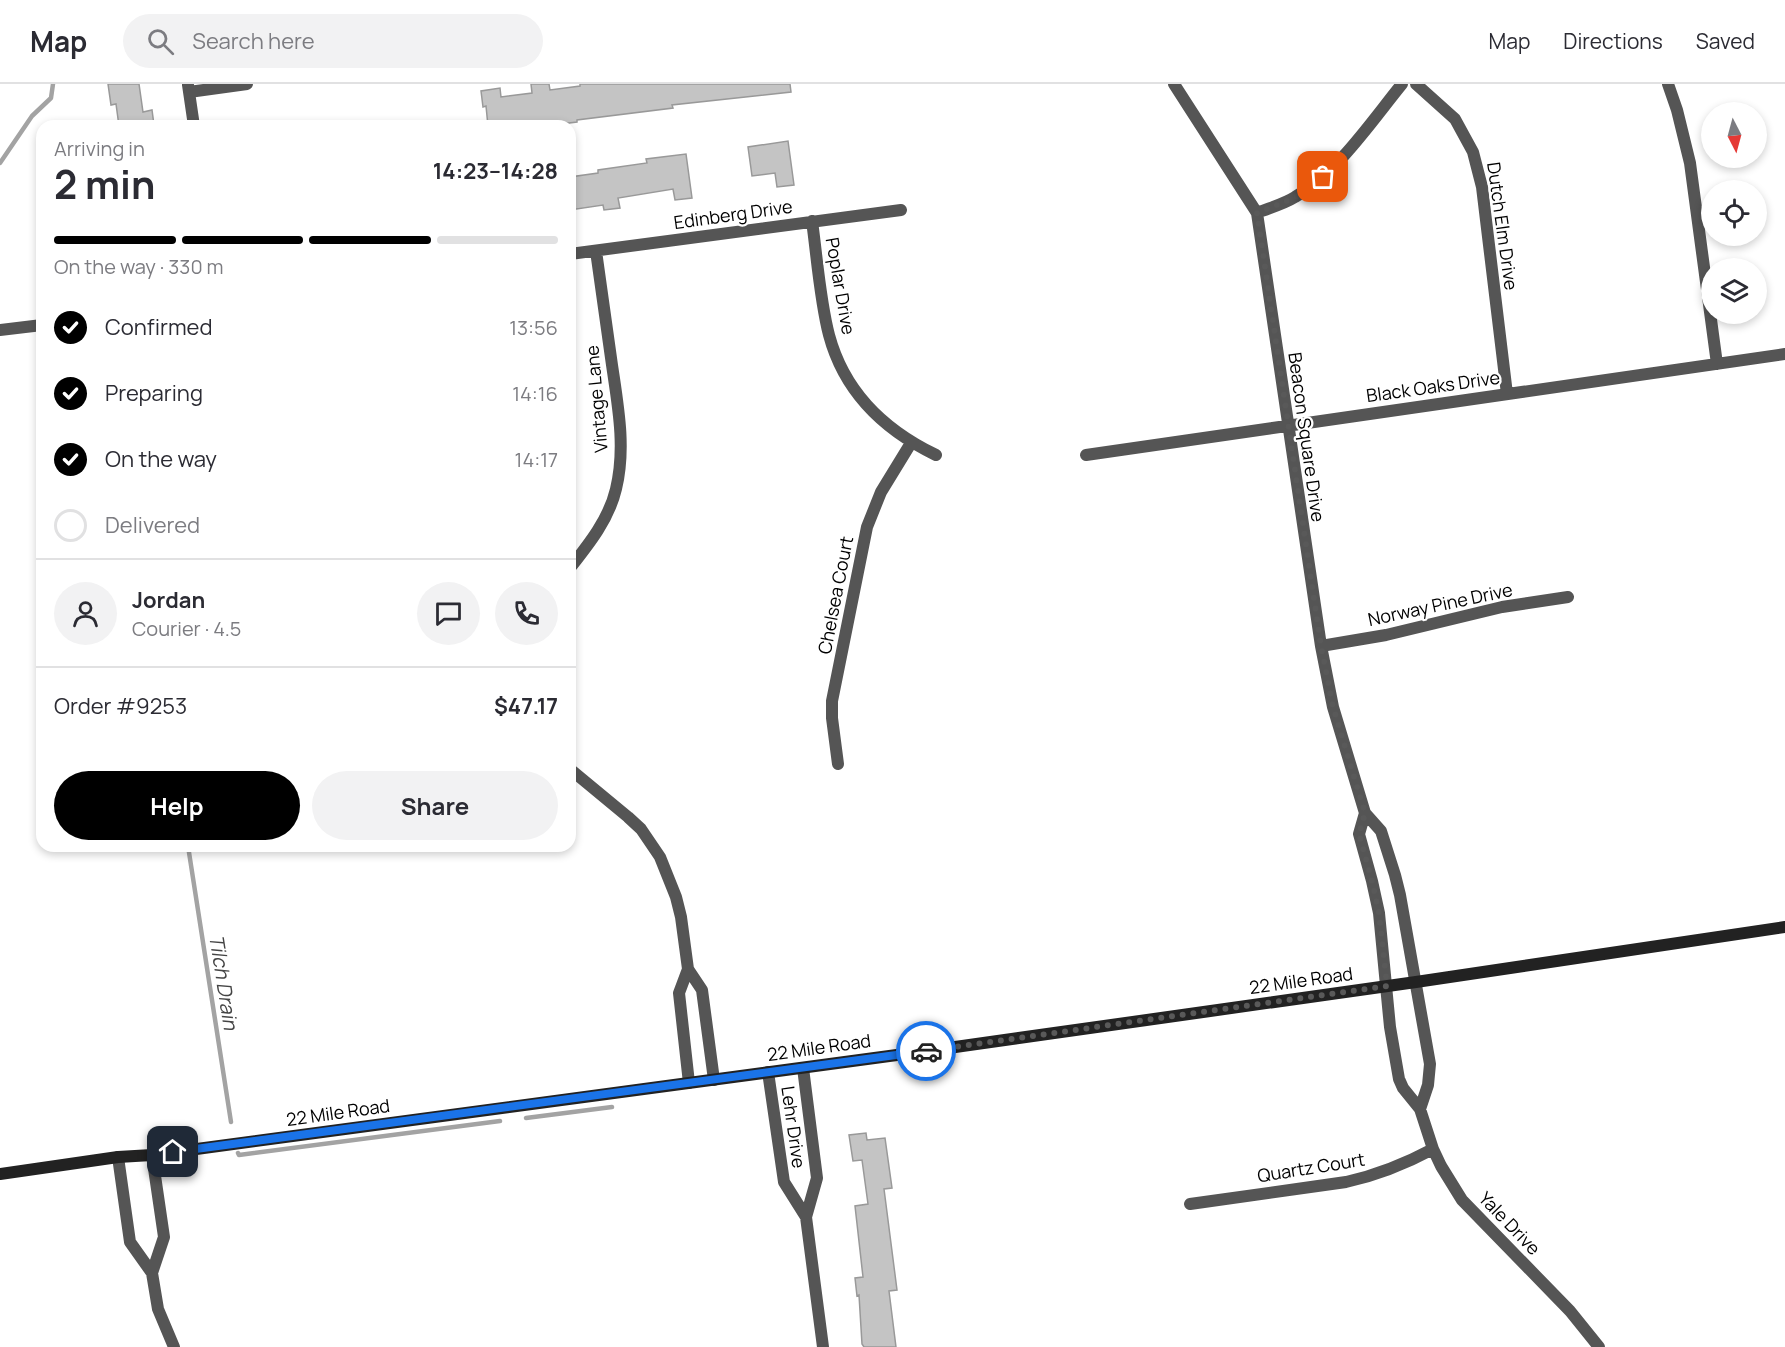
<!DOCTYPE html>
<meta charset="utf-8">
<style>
body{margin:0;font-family:Manrope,sans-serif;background:#f2f2f3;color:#2b2b33;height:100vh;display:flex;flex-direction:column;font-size:22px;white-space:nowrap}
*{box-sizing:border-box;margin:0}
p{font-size:20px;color:#7c7c81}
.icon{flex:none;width:33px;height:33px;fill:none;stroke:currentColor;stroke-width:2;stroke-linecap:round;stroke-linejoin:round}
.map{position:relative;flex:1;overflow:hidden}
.drawer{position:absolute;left:36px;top:36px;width:540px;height:732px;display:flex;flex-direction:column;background:#fff;border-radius:18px;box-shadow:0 3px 9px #0003}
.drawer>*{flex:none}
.needle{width:39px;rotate:174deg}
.controls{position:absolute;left:1701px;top:18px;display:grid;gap:12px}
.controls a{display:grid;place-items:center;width:66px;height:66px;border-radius:50%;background:#fff;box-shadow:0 3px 9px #0003;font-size:30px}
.pin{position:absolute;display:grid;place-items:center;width:51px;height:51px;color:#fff;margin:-26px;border-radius:12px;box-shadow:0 3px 9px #0006}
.courier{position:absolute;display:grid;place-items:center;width:60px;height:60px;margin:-30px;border:4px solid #1a73e8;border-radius:50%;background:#fff;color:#222;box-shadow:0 2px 8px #0007}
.summary em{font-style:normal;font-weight:700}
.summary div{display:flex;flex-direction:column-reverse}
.summary{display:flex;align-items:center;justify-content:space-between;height:102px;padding:0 18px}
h1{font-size:39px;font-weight:700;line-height:45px}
.bar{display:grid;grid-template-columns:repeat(4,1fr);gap:9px 6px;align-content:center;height:72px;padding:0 18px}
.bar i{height:8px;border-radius:4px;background:#e1e1e2}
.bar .active{background:#000}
.bar p{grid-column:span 4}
.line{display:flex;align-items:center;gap:15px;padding:0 18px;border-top:2px solid #e1e1e2}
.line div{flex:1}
.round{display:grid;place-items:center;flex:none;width:63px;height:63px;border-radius:32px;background:#f2f2f3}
ol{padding:0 18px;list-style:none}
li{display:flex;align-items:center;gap:18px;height:66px}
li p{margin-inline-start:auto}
li .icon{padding:6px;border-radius:50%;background:#000;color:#fff;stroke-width:4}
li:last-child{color:#7c7c81}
li i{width:33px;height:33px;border:3px solid #e1e1e2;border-radius:50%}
.cta{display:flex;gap:12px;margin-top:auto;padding:12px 18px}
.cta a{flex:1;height:69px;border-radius:36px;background:#000;color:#fff;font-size:24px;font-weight:700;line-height:69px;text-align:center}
.cta a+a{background:#f2f2f3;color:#2b2b33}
header{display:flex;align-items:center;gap:36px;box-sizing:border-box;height:84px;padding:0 30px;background:#fff;border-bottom:2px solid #e1e1e2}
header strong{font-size:28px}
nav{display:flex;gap:33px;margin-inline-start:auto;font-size:21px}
.search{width:420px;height:54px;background:#f2f2f3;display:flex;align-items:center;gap:15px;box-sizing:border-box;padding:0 21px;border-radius:33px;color:#7c7c81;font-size:22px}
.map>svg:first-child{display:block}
</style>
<header>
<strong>Map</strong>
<div class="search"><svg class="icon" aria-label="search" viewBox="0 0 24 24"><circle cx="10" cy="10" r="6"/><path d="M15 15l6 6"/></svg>Search here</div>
<nav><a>Map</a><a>Directions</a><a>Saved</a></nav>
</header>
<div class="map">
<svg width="1785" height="1263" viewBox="0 0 1785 1263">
<rect width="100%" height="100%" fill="#fff"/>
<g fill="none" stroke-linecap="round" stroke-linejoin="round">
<path stroke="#a3a3a3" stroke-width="4.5" d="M0,79l32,-47 19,-18 2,-14
M188,762l43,276
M526,1034l86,-11
M238,1069l1,2 261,-34"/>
</g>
<path fill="#c4c4c4" stroke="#999" stroke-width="1.5" d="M108,0h31l4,28 9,-2 2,15 -35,1 -3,-22 -5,1z
M531,0h18l1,6 30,-4v-2h210l1,8 -119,13 1,3 -96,12v2l-33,4h-56l-2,-20 -3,1 -2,-16 19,-3 1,9 31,-4z
M788,57l6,44 -17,2 -2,-14 -23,3 -4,-29z
M686,70l6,44 -17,2 -2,-11 -55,9 2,10 -16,2 -1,-5 -33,5v-33l28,-4v-3l49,-7 -1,-4z
M866,1049l1,7 18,-2 7,50 -8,1 13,101 -8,1 7,56h-32l-2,-3 -3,-49 -2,1 -2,-18 8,-1 -8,-71 13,-2 -6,-44 -9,1 -4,-26z"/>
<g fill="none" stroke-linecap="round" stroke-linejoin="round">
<path stroke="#555" stroke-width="12" d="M1174,0l83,129 64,433 12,61 32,106 16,18 14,44 5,20 30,169 -2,21 -8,24
M1416,0l39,35 18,33 9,35 25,207
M1668,0l9,26 13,53 27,201
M188,1l6,41
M189,8l58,-8
M1257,129c12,-5 27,-9 38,-16 43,-25 76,-75 107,-113
M812,137c5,36 8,80 17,114 15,56 55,95 107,120
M570,170l331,-44
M0,246l42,-5
M1086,371l699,-101
M570,484c19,-24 39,-49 46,-79 10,-41 2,-83 -4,-124 -5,-38 -11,-76 -16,-114
M1321,562l65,-11 116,-28 66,-10
M838,680l-6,-46v-17l35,-174 14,-35 30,-49
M570,685l58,48 13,12 19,28 16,40 5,20 7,52 14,21 12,90
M1365,729l-6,21 13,47 7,32 11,114 9,52 4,9 17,21 13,40 8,17 21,34 108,111 29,36
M688,885l-9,24 10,90
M803,984l14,110 -11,39 17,130
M768,988l16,110 22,35
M152,1071l12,82 -12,36 6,36 16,38
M118,1073l12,85 22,31
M1190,1120l156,-22c32,-7 59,-18 87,-33"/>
<path stroke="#222" stroke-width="12" d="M0,1090l118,-17 34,-2 782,-105 482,-68 369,-55"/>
</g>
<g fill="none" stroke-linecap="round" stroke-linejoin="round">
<path stroke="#595959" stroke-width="6" stroke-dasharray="0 10.8" d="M926,967l461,-65 -8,-73 -7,-32 -13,-47 6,-21 -32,-106 -12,-61 -64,-433 37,-15 29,-21"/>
<path stroke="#1a73e8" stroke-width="8" d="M173,1068l753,-101"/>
</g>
<g text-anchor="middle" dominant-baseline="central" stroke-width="4.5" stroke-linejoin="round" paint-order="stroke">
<g font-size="18" fill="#000" stroke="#fff">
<text transform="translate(733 130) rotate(-8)">Edinberg Drive</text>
<text transform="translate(1503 142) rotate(82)">Dutch Elm Drive</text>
<text transform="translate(841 202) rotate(80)">Poplar Drive</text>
<text transform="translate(1433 302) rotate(-8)">Black Oaks Drive</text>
<text transform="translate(596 315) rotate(-95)">Vintage Lane</text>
<text transform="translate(1307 353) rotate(82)">Beacon Square Drive</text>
<text transform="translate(835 511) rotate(-79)">Chelsea Court</text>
<text transform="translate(1440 520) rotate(-12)">Norway Pine Drive</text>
<text transform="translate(1301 896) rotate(-8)">22 Mile Road</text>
<text transform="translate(819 963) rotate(-8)">22 Mile Road</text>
<text transform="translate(338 1028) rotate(-8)">22 Mile Road</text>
<text transform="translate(794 1043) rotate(82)">Lehr Drive</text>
<text transform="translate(1311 1083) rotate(-9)">Quartz Court</text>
<text transform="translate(1510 1139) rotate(46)">Yale Drive</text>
</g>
<g font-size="20" font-style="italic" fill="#444" stroke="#fff">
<text transform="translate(224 898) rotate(81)">Tilch Drain</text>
</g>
</g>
</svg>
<div class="controls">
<a><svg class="needle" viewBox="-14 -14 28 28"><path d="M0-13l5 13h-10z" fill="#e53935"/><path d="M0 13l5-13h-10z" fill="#7c7c81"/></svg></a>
<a><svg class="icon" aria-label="locate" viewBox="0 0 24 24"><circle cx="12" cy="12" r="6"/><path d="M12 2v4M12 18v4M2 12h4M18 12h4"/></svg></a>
<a><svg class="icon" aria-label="layers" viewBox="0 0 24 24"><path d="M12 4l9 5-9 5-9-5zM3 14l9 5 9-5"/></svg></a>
</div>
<div class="pin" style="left:1323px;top:93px;background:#ea580c"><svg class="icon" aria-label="bag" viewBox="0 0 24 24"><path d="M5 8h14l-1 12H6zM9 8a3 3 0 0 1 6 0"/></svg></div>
<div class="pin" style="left:173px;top:1068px;background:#1f2937"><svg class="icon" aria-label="home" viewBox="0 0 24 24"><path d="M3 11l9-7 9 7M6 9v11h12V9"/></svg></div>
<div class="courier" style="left:926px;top:967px"><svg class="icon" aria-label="car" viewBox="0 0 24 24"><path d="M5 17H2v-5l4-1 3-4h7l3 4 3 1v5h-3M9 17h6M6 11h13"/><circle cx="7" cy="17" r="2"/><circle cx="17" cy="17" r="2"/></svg></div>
<section class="drawer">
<div class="summary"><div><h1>2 min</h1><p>Arriving in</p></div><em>14:23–14:28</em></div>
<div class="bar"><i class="active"></i><i class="active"></i><i class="active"></i><i></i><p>On the way · 330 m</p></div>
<ol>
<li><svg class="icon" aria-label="check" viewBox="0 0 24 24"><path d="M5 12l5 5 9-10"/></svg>Confirmed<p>13:56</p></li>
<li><svg class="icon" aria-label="check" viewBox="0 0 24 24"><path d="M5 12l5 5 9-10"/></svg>Preparing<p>14:16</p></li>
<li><svg class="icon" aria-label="check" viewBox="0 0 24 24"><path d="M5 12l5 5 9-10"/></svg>On the way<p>14:17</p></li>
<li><i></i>Delivered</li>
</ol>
<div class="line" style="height:108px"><a class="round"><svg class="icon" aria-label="person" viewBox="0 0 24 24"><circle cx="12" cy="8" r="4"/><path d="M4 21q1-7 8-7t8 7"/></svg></a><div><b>Jordan</b><p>Courier · 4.5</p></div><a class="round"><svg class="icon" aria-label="chat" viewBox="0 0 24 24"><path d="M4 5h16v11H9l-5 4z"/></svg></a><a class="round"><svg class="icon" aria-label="phone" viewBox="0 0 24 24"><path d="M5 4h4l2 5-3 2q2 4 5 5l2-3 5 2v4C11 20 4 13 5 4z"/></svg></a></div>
<div class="line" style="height:78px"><div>Order #9253</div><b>$47.17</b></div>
<div class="cta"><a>Help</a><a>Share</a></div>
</section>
</div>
